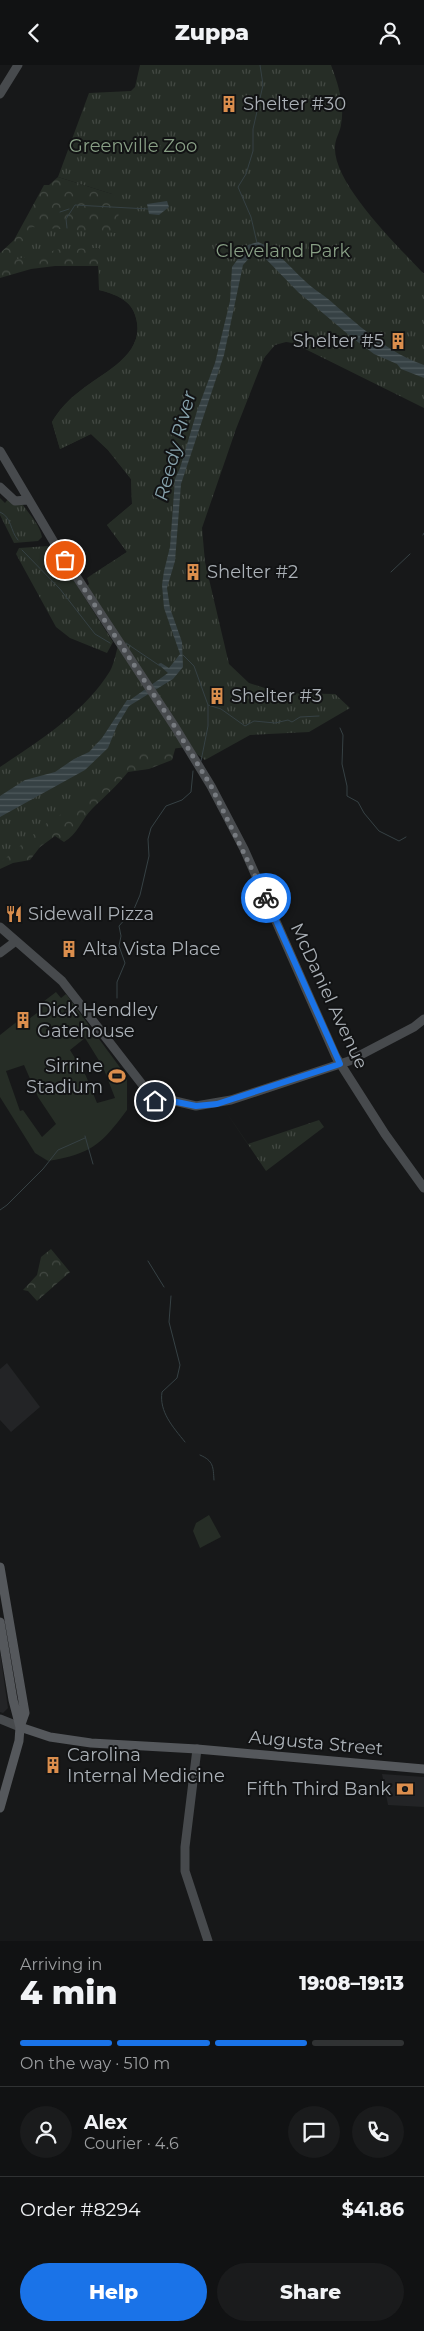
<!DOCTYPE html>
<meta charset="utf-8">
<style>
body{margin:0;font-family:Montserrat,sans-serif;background:#1a1b1c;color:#f1f3f6;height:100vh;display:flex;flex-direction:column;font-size:19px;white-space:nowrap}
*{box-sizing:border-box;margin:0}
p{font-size:16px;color:#9c9ea0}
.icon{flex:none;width:28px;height:28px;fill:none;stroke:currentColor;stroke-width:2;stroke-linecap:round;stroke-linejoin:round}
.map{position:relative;height:1876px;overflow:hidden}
.sheet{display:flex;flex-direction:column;background:#111213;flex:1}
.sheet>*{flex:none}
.pin{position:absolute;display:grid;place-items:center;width:42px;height:42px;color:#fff;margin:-21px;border:2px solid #fff;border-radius:50%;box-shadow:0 1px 5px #0007}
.courier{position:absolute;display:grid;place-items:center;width:50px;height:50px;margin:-25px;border:4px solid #1a73e8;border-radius:50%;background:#fff;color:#222;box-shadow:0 1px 6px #0007}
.headline em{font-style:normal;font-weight:800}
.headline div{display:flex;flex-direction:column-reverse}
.headline{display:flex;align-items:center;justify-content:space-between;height:85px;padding:0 20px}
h1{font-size:32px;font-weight:800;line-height:38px}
.bar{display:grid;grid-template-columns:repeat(4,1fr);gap:8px 5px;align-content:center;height:60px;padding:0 20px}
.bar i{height:6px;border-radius:4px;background:#303233}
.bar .current{background:#1a73e8}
.bar p{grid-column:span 4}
.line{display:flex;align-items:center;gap:12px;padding:0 20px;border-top:1px solid #303233}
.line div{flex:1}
.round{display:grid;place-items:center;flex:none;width:52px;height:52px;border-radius:26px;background:#1a1b1c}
.action{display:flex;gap:10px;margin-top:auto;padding:10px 20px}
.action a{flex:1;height:58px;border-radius:30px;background:#1a73e8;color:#fff;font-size:20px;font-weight:800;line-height:58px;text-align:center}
.action a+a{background:#1a1b1c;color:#f1f3f6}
header{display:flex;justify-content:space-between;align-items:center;height:65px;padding:0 20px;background:#111213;font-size:22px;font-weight:800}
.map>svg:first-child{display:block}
</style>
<header><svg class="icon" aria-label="back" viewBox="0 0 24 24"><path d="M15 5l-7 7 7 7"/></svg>Zuppa<svg class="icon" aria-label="person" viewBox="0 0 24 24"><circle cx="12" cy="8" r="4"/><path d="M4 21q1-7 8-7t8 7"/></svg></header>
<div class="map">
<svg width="424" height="1876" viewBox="0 0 424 1876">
<defs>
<pattern id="forest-crowns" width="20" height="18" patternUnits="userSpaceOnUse" patternTransform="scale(1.25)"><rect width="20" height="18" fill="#262d26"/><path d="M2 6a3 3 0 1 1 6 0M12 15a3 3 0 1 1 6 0" fill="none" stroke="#434943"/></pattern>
<pattern id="park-tufts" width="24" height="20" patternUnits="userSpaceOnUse" patternTransform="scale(1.25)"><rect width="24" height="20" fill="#262d26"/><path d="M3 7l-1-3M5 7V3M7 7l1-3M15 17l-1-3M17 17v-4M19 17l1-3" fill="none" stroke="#434943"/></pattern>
<pattern id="water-rules" width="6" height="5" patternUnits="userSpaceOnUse" patternTransform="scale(1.25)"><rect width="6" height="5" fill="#364144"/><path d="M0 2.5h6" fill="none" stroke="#505a5d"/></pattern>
</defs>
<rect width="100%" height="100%" fill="#171819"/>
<path fill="#232426" d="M7,1298l33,44 -29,25 -11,-12v-51z
M0,1587l8,56 -5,5 -3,-1z
M382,1709l42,3v30l-36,-2z"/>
<path fill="url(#forest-crowns)" d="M58,112l54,17 28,5 8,342 -61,37 40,-26 -20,-27 25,-21 -1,-25 -23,-29 -17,-16 -31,15 -8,-27c7,-12 17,-23 28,-31 23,-19 66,-36 56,-73 -4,-18 -21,-24 -37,-28l-1,-24h-43l-24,3 -31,9v-25l14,-13 30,-55h5z
M176,681l-4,14 -23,9 -21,3c-11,14 -24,25 -36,37 -11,11 -14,25 -28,33l-9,-6 -15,11 -10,13 -17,3 -13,6v-52l108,-69z
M51,1184l19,23 -33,29 -9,-10 -5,-1 14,-15 4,-18z"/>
<path fill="url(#park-tufts)" d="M140,0h191c7,19 14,39 10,60 -1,7 -6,14 -6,22 -2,37 64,100 89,127v134l-131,-65 -7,-1 -11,3 -11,13 -28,71 -34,99 3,34 24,102 20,19 31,10 55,1 15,14 -41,24 -59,3 -45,25 -18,-13 -58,7 -23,27 -24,21 -34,20 -48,41v-96c38,-25 86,-56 110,-96 4,-7 6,-18 8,-26l-32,-58 3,-3 -2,-6 40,-26 -20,-27 25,-21 -1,-25 -23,-29 -17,-16 -31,15 -8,-27c7,-12 17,-23 28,-31 23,-19 66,-36 56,-73 -4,-18 -21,-24 -37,-28v-42l-38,1 -44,10 -4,-4 19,-28 84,6 4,-29 -8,-10 -54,-17 31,-84 42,-2 4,-4z
M0,433l5,5 3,-4 6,5 9,1c6,9 17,20 19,32l-4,4 -24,2 -14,-28z
M49,481l4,2 60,94 -6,11 -37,-15 -14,-11 -40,-73 3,-6z
M224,1044l24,35 71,-24 5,7 -58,44z"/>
<path fill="#262d26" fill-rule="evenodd" d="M56,927l5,6 5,-4 61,83v33c-26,35 -36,44 -79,51l-13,-8 -35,-56v-62l19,-15 3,4 19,-14 -2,-5zM85,973l18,29 12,31 -18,5 -11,-27 -16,-26zM24,1000l14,32 18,27 -14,13 -19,-27 -3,1 -14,-40z
M209,1450l12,22 -21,11 -7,-17 3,-8z"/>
<path fill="url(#water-rules)" d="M167,136l2,6 -10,8 -10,-1 -2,-10z
M258,177c19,7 32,26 47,39 9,9 21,15 30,24 28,24 54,48 89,60v13l-23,-9 -4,-5 -23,-10 -24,-18 -52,-44 -36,-37h-10l-9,10 -19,90 -43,129 -6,77 -8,27 3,20 12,34 1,25 -10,12 -44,27 -12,20 -9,22 -23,22 -85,47v-21l25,-16 30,-8 19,-13 15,-7 13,-14 25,-38h3l38,-27 -10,-9 3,-1 8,5 11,-14 -16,-46 -2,-23 2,-14 6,-24 5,-68 5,-11 17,-57 18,-48 15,-62 2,-34 16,-22z"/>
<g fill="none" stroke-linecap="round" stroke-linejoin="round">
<path stroke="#364144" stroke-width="1" d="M60,147l9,-3
M67,163l-1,-9 9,-14 73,4
M257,178l-6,-26 -13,-30 8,-13 7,-23v-22l10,-44 -3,-20
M0,447c12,5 10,19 18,28
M423,470l1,-2
M22,485l38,39 35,45 15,9
M391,507l19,-18
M126,578l34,23
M183,590l11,11 14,39v21l-7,35
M208,640l13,4 24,17 9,-5 21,2 13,-3 4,2 8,-5 19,-1
M340,663l3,7 -1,29 5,22v10l11,6 6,11 15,18 20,10 7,-4
M117,933v-16l8,-19 -6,-17 2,-10 -2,-10 15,-17 6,-14 9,-39 -1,-17 3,-11 15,-22 16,-6 9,-8 2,-21
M85,1071l8,28
M0,1145l7,-5 36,-36 15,-19 27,-12
M148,1196l16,26
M171,1231l-2,26 11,43 -3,13 -15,14c-3,20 11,35 23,50
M200,1390c14,6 13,12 14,25"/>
<path stroke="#474a4d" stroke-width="9" d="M0,29l18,-29
M0,386l55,93 120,183 36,59 33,63 92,208 49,77 39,54
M0,422l15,14 12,-1
M0,862l62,54 93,120 7,-3 34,8 35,-6 118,-39 65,-34 10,-8
M0,888l16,-12
M0,1654l20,8
M197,1684l-12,98v24l23,70"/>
<path stroke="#55585c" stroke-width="9" d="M0,1502l25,146 -5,14
M0,1557l13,78 7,27 -1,14 -19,67
M20,1662l30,10 41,6 106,6 227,20"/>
</g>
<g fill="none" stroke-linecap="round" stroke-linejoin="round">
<path stroke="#777b80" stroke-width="5" stroke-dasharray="0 9" d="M65,495l110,167 36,59 55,112"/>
<path stroke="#1a73e8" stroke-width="6" d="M155,1036l7,-2 34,7 21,-2 123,-40 -74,-166"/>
</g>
<defs>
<g id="building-bare" transform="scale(1.35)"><path d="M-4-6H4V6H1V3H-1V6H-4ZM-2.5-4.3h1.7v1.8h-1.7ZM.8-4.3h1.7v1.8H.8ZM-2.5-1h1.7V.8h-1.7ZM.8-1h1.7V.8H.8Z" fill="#db8e4d" stroke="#121314" stroke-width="2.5" paint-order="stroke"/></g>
<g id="restaurant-bare" transform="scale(1.35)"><path d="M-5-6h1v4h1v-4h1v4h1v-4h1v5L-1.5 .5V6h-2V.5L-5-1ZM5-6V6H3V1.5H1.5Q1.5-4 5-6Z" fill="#db8e4d" stroke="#121314" stroke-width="2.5" paint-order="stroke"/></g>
<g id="stadium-bare" transform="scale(1.35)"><path d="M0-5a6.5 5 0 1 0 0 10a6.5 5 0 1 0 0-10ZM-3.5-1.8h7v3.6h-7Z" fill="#db8e4d" stroke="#121314" stroke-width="2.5" paint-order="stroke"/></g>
<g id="bank-bare" transform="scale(1.35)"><path d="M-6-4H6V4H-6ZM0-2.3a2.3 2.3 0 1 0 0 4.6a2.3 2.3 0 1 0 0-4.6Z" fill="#db8e4d" stroke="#121314" stroke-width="2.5" paint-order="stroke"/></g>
</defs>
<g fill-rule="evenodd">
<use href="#building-bare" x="229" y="39"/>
<use href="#building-bare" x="398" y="276"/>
<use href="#building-bare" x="193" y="507"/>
<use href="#building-bare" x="217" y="631"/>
<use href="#restaurant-bare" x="14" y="849"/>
<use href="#building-bare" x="69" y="884"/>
<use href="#building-bare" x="23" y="955"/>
<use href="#stadium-bare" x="117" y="1011"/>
<use href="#building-bare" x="53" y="1700"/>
<use href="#bank-bare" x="405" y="1724"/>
</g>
<g text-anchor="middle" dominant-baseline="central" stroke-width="4" stroke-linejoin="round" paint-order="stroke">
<g font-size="18" fill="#abb1b7" stroke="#121314" text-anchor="start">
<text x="243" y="39">Shelter #30</text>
<text x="384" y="276" text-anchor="end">Shelter #5</text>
<text x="207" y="507">Shelter #2</text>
<text x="231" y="631">Shelter #3</text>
<text x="28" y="849">Sidewall Pizza</text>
<text x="83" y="884">Alta Vista Place</text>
<text x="37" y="945">Dick Hendley<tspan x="37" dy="21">Gatehouse</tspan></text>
<text x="103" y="1001" text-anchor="end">Sirrine<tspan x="103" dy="21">Stadium</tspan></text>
<text x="67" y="1690">Carolina<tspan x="67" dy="21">Internal Medicine</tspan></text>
<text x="391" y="1724" text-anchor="end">Fifth Third Bank</text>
</g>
<g font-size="18" fill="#889f85" stroke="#121314">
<text x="133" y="81">Greenville Zoo</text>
<text x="283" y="186">Cleveland Park</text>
</g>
<g font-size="18" fill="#abb1b7" stroke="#121314">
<text transform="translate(329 931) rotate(65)">McDaniel Avenue</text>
<text transform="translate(316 1678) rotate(5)">Augusta Street</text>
</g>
<g font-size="19" font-style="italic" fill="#87a3ad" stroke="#121314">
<text transform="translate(175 381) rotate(-75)">Reedy River</text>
</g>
</g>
</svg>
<div class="pin" style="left:65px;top:495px;background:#ea580c"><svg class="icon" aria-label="bag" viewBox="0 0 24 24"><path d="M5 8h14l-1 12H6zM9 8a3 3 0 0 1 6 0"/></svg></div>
<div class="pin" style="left:155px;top:1036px;background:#1f2937"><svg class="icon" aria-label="home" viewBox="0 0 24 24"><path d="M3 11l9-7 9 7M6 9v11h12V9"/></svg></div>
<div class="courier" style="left:266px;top:833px"><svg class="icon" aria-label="bike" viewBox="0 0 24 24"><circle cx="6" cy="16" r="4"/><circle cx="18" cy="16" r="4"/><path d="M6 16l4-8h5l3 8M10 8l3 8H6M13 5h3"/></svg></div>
</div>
<section class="sheet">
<div class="headline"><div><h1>4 min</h1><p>Arriving in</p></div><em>19:08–19:13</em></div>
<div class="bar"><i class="current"></i><i class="current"></i><i class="current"></i><i></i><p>On the way · 510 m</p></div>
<div class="line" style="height:90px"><a class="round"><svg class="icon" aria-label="person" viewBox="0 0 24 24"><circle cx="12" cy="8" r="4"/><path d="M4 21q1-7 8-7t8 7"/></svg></a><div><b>Alex</b><p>Courier · 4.6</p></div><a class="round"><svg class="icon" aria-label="chat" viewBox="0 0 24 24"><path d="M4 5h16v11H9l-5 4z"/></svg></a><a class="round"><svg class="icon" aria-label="phone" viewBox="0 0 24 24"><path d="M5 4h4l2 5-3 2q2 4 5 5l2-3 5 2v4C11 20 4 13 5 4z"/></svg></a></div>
<div class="line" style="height:65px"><div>Order #8294</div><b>$41.86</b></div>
<div class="action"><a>Help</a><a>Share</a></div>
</section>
